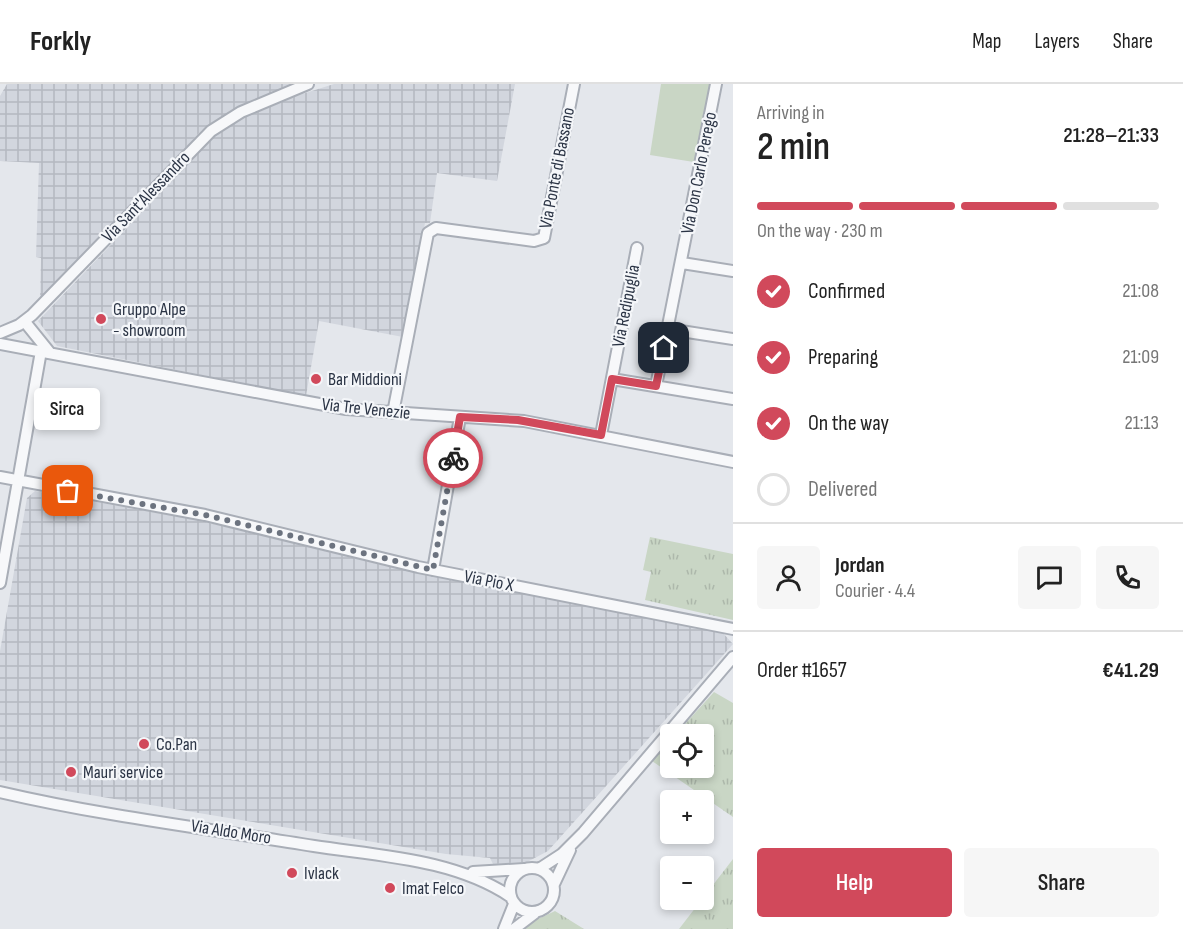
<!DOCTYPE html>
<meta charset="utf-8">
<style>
body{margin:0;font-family:"Sofia Sans Condensed",sans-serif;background:#f6f6f6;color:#222;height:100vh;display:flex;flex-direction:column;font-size:22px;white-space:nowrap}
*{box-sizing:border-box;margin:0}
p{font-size:20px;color:#767676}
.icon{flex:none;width:33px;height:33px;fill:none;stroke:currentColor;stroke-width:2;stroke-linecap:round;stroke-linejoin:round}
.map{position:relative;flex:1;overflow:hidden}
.drawer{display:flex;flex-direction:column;background:#fff;width:450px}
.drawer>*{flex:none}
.controls{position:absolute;left:660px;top:640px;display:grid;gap:12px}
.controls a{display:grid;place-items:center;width:54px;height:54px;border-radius:6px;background:#fff;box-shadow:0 3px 9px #0003;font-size:30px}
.pin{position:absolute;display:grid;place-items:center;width:51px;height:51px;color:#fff;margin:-26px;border-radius:12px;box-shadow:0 3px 9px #0006}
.courier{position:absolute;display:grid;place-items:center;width:60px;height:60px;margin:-30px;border:4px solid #d1495b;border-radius:50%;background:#fff;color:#222;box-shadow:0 2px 8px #0007}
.bubble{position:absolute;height:42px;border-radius:6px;background:#fff;box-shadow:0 3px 9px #0003;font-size:20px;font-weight:600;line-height:42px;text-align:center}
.head em{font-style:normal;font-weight:600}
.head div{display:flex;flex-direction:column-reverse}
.head{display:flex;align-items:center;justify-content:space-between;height:102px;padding:0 24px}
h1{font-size:39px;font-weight:600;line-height:45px}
.bar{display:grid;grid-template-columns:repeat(4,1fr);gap:9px 6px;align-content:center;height:72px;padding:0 24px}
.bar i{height:8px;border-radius:4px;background:#e0e0e0}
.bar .selected{background:#d1495b}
.bar p{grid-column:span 4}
.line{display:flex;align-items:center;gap:15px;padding:0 24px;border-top:2px solid #e0e0e0}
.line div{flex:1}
.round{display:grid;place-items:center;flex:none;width:63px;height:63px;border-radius:6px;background:#f6f6f6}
ol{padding:0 24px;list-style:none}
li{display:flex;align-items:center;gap:18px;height:66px}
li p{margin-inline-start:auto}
li .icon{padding:6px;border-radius:50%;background:#d1495b;color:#fff;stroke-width:4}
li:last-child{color:#767676}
li i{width:33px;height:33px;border:3px solid #e0e0e0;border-radius:50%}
.primary-button{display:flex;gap:12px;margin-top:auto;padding:12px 24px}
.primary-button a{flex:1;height:69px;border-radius:6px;background:#d1495b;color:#fff;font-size:24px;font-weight:600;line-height:69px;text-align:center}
.primary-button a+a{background:#f6f6f6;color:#222}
header{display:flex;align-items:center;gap:36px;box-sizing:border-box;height:84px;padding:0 30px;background:#fff;border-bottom:2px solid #e0e0e0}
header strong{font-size:28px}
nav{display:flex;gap:33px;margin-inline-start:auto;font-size:21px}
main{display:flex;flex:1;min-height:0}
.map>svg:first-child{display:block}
</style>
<header>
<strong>Forkly</strong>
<nav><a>Map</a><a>Layers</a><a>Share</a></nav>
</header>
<main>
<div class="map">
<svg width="733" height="845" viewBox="0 0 733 845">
<defs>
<pattern id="industrial-grid" width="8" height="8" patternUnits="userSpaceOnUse" patternTransform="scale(1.5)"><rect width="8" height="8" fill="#d2d6de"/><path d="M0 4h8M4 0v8" fill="none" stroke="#b4b8c0"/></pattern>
<pattern id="grass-tufts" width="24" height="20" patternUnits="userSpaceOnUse" patternTransform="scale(1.5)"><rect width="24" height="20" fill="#c9d6c5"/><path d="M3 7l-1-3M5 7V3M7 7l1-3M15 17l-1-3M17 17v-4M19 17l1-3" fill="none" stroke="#adb8ab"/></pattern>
</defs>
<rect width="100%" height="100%" fill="#e4e7ec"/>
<path fill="url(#industrial-grid)" d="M7,0h296l-73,28 -28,18 -162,171 1,-43 -5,-1 3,-94 -39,-2v-65z
M334,0h181l-18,97 -60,-8 -7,50h-5l-22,114 -84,-16 -13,75 -249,-50 -19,-25 176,-184 24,-17 61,-25z
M35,407l162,29 189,46 336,66 11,12 -185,207 -21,11 -34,2 -3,-6 -44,-4 -446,-74v-129l27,-153z"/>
<path fill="url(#grass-tufts)" d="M650,453l83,17v66l-88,-20 6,-28 -8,-2z
M714,608l19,11v114l-81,-56 18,-21v28h34v-33h-29z
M733,775v70h-54z
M555,827l29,18h-64l3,-3z"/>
<path fill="#c9d6c5" d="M661,0h53l-14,79 -50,-8z"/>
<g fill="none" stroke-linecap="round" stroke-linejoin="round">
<g stroke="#a9aeb7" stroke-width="14">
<path id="minor" d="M682,179l51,8
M25,238l25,31
M668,245l65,10
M0,249l19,-8 13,-10 179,-184 30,-19 67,-28
M0,260l346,65 178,12 209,41
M612,295l121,20
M656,302l60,-302
M393,329l35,-180 8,-5 98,13 10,-3 30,-154
M601,351l36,-187
M0,393l205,38 213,52 315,62
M433,486l27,-153
M0,499l41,-232
M0,708c103,24 210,37 314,54 66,10 141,13 197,51
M510 806a22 22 0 1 1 44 0a22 22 0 1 1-44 0Z
M539,785l23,-15 21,-21 150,-176
M473,788l51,-3
M554,800l16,-34
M504,845l10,-25
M514,845l21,-16"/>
</g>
<use href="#minor" stroke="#f7f8fa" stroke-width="10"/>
</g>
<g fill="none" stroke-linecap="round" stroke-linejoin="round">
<path stroke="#6c737f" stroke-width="6" stroke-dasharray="0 10.8" d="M68,407l137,24 228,55 20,-112"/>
<path stroke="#d1495b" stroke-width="8" d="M453,374l7,-41 58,3 83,15 11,-56 44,7 8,-38"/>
</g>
<g fill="#d1495b" stroke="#f4f6f9" stroke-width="2">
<circle cx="101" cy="235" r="6"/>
<circle cx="316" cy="295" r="6"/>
<circle cx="144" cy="660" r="6"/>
<circle cx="71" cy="688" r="6"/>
<circle cx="292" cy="789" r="6"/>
<circle cx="390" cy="804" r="6"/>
</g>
<g text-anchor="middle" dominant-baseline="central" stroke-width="4.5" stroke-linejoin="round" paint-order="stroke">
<g font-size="18" fill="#2b3445" stroke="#f4f6f9">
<text transform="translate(557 84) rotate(-79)">Via Ponte di Bassano</text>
<text transform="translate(699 89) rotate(-79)">Via Don Carlo Perego</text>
<text transform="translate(146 113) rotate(-46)">Via Sant'Alessandro</text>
<text transform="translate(626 222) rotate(-79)">Via Redipuglia</text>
<text transform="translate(366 325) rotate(6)">Via Tre Venezie</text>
<text transform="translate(489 497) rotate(11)">Via Pio X</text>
<text transform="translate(231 748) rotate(9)">Via Aldo Moro</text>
</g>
<g font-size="18" fill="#2b3445" stroke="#f4f6f9" text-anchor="start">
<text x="113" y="225">Gruppo Alpe<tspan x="113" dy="21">- showroom</tspan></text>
<text x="328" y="295">Bar Middioni</text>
<text x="156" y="660">Co.Pan</text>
<text x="83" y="688">Mauri service</text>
<text x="304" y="789">Ivlack</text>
<text x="402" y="804">Imat Felco</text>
</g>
</g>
</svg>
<div class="controls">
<a><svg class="icon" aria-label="locate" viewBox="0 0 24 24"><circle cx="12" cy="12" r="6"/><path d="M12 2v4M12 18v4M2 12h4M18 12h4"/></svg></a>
<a>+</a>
<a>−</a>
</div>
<div class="pin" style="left:68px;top:407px;background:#ea580c"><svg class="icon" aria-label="bag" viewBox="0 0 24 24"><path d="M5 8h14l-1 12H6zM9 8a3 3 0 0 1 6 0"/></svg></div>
<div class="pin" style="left:664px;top:264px;background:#1f2937"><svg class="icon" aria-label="home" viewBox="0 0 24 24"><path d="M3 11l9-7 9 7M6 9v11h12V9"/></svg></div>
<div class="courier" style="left:453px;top:374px"><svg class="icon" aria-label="bike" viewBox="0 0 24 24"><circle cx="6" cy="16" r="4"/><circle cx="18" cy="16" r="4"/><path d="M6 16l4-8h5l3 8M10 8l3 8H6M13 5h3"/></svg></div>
<div class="bubble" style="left:34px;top:304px;width:66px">Sirca</div>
</div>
<section class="drawer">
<div class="head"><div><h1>2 min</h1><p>Arriving in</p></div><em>21:28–21:33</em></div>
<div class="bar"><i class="selected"></i><i class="selected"></i><i class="selected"></i><i></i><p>On the way · 230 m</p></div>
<ol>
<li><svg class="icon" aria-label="check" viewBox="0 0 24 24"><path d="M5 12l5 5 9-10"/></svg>Confirmed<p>21:08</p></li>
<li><svg class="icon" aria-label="check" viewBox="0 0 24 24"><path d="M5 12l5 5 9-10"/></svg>Preparing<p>21:09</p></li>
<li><svg class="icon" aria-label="check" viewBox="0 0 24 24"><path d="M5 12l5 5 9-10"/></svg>On the way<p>21:13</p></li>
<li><i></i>Delivered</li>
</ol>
<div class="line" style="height:108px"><a class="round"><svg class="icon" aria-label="person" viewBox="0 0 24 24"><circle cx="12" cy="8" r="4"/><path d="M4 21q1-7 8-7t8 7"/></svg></a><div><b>Jordan</b><p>Courier · 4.4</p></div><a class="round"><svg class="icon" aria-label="chat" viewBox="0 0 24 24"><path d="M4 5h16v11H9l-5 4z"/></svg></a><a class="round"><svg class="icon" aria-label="phone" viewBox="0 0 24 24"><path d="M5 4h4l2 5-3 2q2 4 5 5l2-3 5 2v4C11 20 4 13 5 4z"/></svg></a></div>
<div class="line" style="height:78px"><div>Order #1657</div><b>€41.29</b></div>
<div class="primary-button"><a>Help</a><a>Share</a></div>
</section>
</main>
